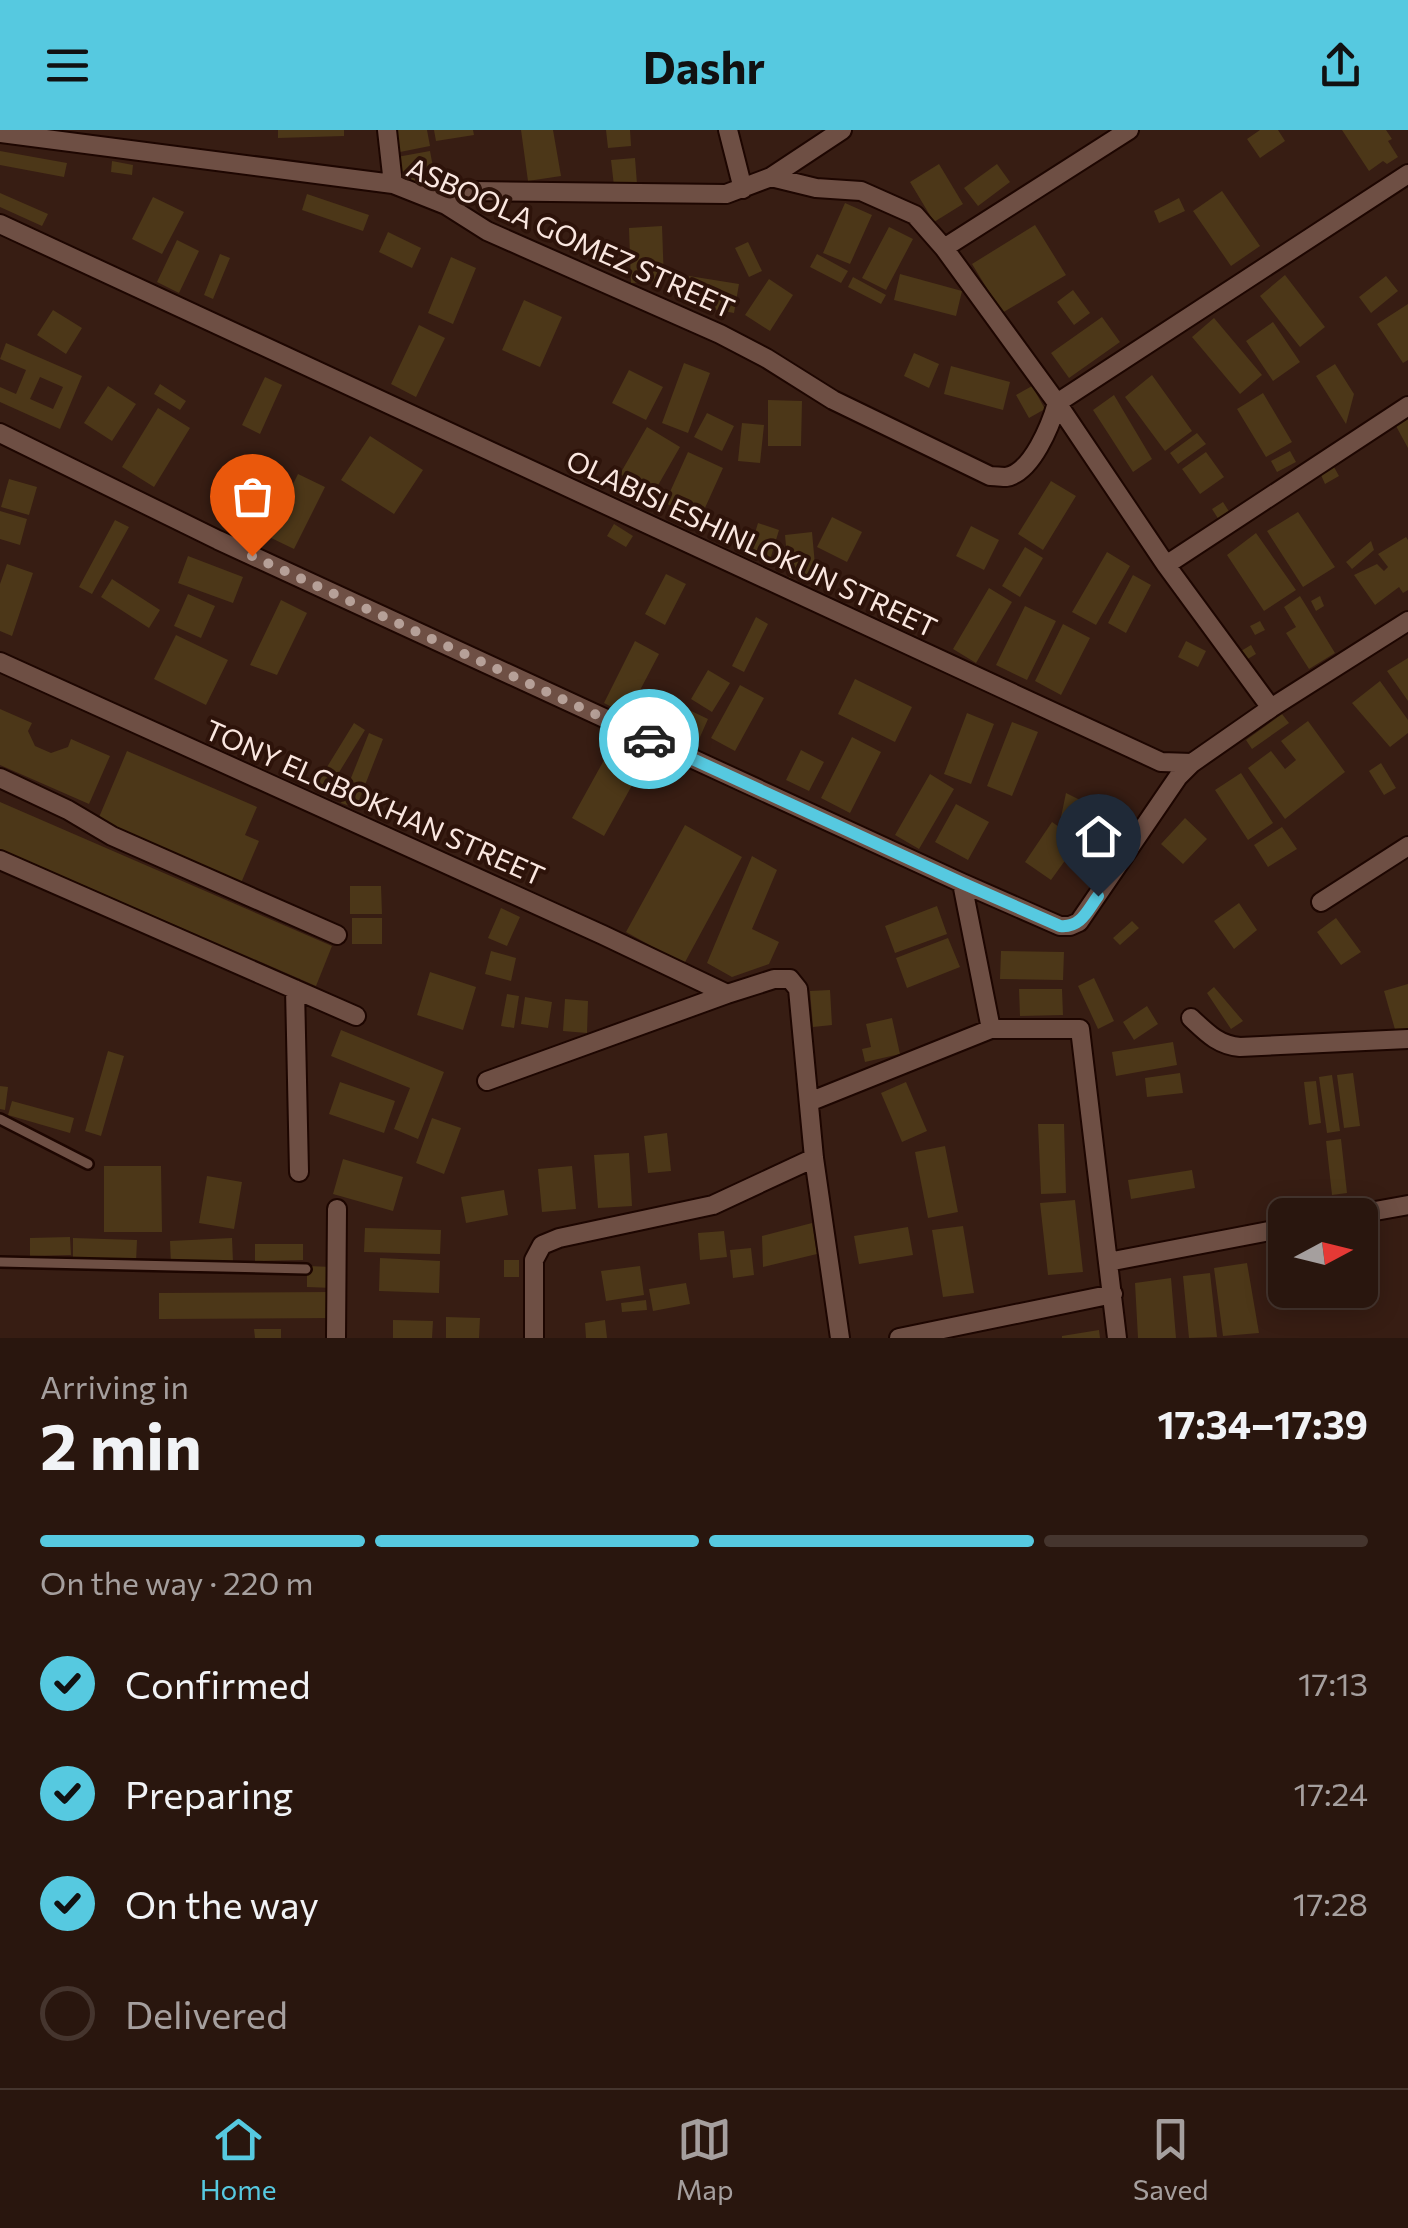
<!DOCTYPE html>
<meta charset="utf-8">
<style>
body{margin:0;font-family:Commissioner,sans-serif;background:#311f17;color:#f1f3f6;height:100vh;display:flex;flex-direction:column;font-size:38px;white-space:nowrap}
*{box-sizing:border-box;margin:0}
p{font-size:32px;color:#a59f9e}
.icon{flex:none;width:55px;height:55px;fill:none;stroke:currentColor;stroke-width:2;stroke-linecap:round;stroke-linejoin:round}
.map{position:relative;height:1208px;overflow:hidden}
.details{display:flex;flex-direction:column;background:#29160e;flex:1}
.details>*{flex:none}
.needle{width:65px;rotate:83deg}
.fabs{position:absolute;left:1268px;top:1068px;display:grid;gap:20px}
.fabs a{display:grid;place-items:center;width:110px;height:110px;border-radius:15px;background:#29160e;box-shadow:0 5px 25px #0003,0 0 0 2px #45352e;font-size:50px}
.pin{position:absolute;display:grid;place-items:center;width:85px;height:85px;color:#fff;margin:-102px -42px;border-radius:50% 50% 50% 0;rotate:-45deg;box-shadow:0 0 10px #0007}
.pin .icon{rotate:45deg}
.courier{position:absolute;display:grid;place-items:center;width:100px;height:100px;margin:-50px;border:8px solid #56c9e0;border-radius:50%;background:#fff;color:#222;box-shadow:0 2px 12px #0007}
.overview em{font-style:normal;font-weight:700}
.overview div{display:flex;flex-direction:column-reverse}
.overview{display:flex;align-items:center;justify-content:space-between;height:170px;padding:0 40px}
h1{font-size:65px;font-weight:700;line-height:75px}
.bar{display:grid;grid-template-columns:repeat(4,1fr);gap:15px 10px;align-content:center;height:120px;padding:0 40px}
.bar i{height:12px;border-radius:8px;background:#45352e}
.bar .active{background:#56c9e0}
.bar p{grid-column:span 4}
ol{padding:0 40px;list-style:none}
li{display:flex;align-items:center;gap:30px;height:110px}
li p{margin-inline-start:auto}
li .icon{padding:10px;border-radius:50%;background:#56c9e0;color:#111;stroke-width:4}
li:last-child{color:#a59f9e}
li i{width:55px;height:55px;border:5px solid #45352e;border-radius:50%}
header{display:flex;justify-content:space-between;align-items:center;height:130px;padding:0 40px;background:#56c9e0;color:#111;font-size:45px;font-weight:700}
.menu{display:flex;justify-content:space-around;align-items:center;height:140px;border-top:2px solid #45352e;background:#29160e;font-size:28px;color:#a59f9e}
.menu a{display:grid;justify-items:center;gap:5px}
.menu .active{color:#56c9e0}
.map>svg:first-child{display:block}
</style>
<header><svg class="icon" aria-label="menu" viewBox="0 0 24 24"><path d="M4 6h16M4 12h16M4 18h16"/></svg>Dashr<svg class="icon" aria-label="share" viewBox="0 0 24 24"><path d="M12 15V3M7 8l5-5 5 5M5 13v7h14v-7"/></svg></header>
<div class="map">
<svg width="1408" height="1208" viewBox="0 0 1408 1208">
<rect width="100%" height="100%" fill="#371d13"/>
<path fill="#4c3718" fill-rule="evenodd" d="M278,0h66v6l-66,2z
M391,0h36l3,16 -35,7z
M434,0h39l1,5 -38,6z
M521,0h32l8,46 -33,5z
M606,0h24l1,16 -23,2z
M1260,0h18l7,11 -25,17 -13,-19z
M1342,0h44l6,9 -4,2 10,16 -11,7 -4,-3 -14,10z
M0,21l67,12 -3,14 -64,-12z
M430,21l5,27 -33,6 -5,-27z
M635,28l2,26 -23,2 -3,-26z
M112,31l21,4 -1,10 -21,-3z
M939,34l24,40 -29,18 -24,-40z
M997,34l13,18 -32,24 -14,-18z
M1222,61l38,55 -29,20 -38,-55z
M0,63l48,21 -6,12 -42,-19z
M307,64l62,21 -6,16 -61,-21z
M153,67l31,15 -22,42 -30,-15z
M1179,68l6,13 -26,12 -5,-12z
M845,73l27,12 -22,49 -27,-11z
M1035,95l31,50 -64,38 -30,-49z
M662,96l2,56 -33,1 -2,-55z
M889,97l24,12 -27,51 -24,-12z
M388,102l33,16 -9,20 -33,-16z
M177,110l22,11 -20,42 -22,-11z
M748,112l14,29 -13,6 -14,-29z
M220,124l10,4 -17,41 -9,-4z
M817,124l31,17 -7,12 -31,-16z
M451,127l25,11 -23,56 -25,-11z
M900,144l62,17 -6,25 -62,-16z
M1285,145l40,52 -25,20 -40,-51z
M689,146l50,8 -5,29 -49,-9z
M1386,146l12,15 -27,22 -12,-16z
M853,147l33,18 -5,9 -33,-17z
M769,149l24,16 -23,36 -25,-16z
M1073,160l17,23 -16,12 -17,-23z
M524,170l38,17 -22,50 -38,-17z
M1408,174v56l-5,3 -26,-39z
M53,180l29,18 -16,26 -29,-19z
M1102,187l18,25 -51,36 -18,-25z
M1214,188l48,57 -22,19 -48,-57z
M1273,192l27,40 -27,19 -27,-40z
M419,195l26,13 -29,59 -25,-13z
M6,213l76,33 -22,53 -60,-27v-15l16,7 10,-24 -26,-11zM40,247l23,10 -10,22 -23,-10z
M914,223l25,11 -10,24 -25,-12z
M684,233l26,10 -22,60 -26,-10z
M1335,234l19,30 -8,30 -30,-48z
M951,236l59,16 -7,28 -59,-16z
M629,240l34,17 -17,33 -34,-17z
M1152,245l40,56 -27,20 -40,-54z
M265,247l17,8 -22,49 -18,-9z
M160,254l26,17 -6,9 -26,-16z
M108,256l28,18 -24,37 -28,-18z
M1032,256l13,23 -16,9 -13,-23z
M1263,263l29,49 -26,15 -29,-48z
M1114,265l38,64 -19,13 -40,-62z
M768,270l34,1 -1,45h-33z
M158,278l32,20 -36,59 -32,-20z
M707,283l27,13 -12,25 -28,-14z
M1408,289v29l-12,-22z
M742,293l22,2 -4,38 -22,-2z
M647,297l33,20 -27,47 -33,-20z
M1197,303l9,11 -28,20 -8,-11z
M370,306l53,34 -29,44 -53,-34z
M1290,321l6,11 -19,10 -6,-11z
M688,322l35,16 -23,51 -35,-16z
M1206,322l18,25 -24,17 -18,-25z
M262,326l24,22 -13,15 -24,-22z
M1334,337l5,9 -14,8 -4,-9z
M298,344l27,13 -31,62 -27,-13z
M9,349l28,8 -8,28 -28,-8z
M1051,351l25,15 -33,54 -25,-16z
M246,352l29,18 -20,33 -29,-19z
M1223,372l7,11 -11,7 -7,-11z
M0,381l27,8 -7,26 -20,-6z
M1298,382l37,55 -32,20 -36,-56z
M832,387l30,15 -15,30 -30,-15z
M115,390l14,7 -37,67 -13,-7z
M758,393l21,7 -10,33 -21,-7z
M614,394l19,12 -7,11 -19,-11z
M971,396l28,14 -15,30 -28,-14z
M812,402l4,44 -27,2 -4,-43z
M1256,403l40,57 -32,21 -37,-56z
M1406,407l2,3v50l-5,3 -4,-6 -24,18 -21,-30 23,-11 7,7 4,-4 -10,-13z
M1371,411l3,9 -22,19 -6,-7z
M1025,417l18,11 -23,39 -18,-11z
M1107,422l23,14 -34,59 -24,-13z
M188,426l55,21 -10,26 -55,-20z
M7,434l26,9 -21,63 -12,-5v-47z
M666,444l20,10 -21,41 -20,-11z
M1133,445l18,10 -25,48 -18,-10z
M112,449l48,31 -11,18 -48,-31z
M989,458l23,14 -36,61 -23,-14z
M188,464l27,12 -14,32 -27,-12z
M1300,466l35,57 -26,16 -23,-36 10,-6 -12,-20z
M1320,466l4,10 -8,5 -5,-10z
M281,470l26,13 -30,62 -27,-10z
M1025,476l31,15 -29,59 -31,-15z
M756,487l12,7 -24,48 -12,-6z
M1260,491l5,9 -10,5 -5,-9z
M1063,494l27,14 -29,57 -26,-14z
M176,505l52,25 -22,45 -52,-26z
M635,511l24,13 -32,61 -23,-12z
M1186,511l20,10 -8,16 -20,-10z
M1251,515l5,9 -10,6 -5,-9z
M1408,528v43l-21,-30z
M708,540l22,13 -18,29 -21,-13z
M855,549l57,28 -17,35 -57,-28z
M1380,551l28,39v13l-18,14 -38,-44z
M740,555l24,13 -29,53 -24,-13z
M0,579l32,14 -4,8 7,15 16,7 17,-6 3,-8 39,17 -21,48 -89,-39z
M687,579l21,10 -12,27 -21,-9z
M967,583l27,11 -23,60 -27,-10z
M1282,584l7,9 -37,26 -6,-9z
M1308,591l37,51 -60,47 -37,-51 23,-17 14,18 11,-9 -15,-19z
M1012,592l26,10 -26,64 -25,-10z
M354,593l11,7 -38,62 -11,-7z
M369,603l14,6 -27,69 -15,-5z
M852,607l29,15 -31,61 -29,-15z
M801,620l23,12 -15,29 -23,-11z
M127,621l130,56 -12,28 14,6 -18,42 -144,-61z
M609,621l32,18 -37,67 -32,-18z
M1381,633l15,25 -12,7 -15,-24z
M1241,643l32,50 -25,17 -33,-50z
M930,644l24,15 -35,60 -24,-14z
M1066,663l30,15 -10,23 -25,-14z
M0,672l332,144 -16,40 -316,-137z
M956,674l33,18 -21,38 -33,-18z
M1185,688l22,21 -24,25 -22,-20z
M1052,692l27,19 -28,39 -26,-18z
M685,695l57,32 -58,107 -58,-32z
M1282,697l15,22 -29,18 -14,-22z
M752,726l25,14 -25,59 27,13 -10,22 -37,13 -25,-14z
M350,756h31l1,28h-32z
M1239,773l18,27 -23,19 -20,-28z
M937,776l10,28 -52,19 -10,-27z
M501,778l19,9 -13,29 -19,-8z
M352,788h30v26h-30z
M1336,788l25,34 -20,13 -24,-33z
M1132,791l7,7 -19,17 -7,-7z
M948,808l12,29 -53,21 -11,-30z
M491,821l25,7 -5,23 -26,-7z
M1001,821l63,1 -1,28 -63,-1z
M430,842l46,15 -13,43 -46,-15z
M1094,848l20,43 -16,8 -20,-43z
M1408,854v46l-12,3 -12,-42z
M1214,857l29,34 -12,8 -24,-36z
M1019,859h43l1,26 -43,1z
M830,860l2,35 -19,2 -3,-36z
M507,864l12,2 -5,32 -13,-2z
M525,867l27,5 -4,26 -27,-4z
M565,869l23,2 -1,32 -24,-2z
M1147,876l11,18 -24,16 -11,-18z
M892,888l8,36 -35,8 -3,-13 9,-2 -5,-23z
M341,900l103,42 -26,67 -24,-10 16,-41 -79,-32z
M1173,912l4,23 -61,11 -4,-24z
M108,921l16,5 -23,80 -16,-5z
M1180,943l3,20 -36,4 -2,-19z
M1353,943l7,53 -16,2 -7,-53z
M1332,945l8,56 -13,2 -8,-56z
M1316,951l5,42 -12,2 -5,-43z
M340,952l55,19 -11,32 -55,-19z
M906,952l21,49 -25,11 -21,-49z
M0,956l8,1 -3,23 -5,-1z
M12,971l62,17 -4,15 -62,-18z
M432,988l29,10 -17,46 -28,-11z
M1038,994h26l2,69 -25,1z
M667,1003l4,38 -23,2 -4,-37z
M1341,1009l6,54 -15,2 -6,-54z
M945,1016l13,66 -30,6 -13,-66z
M629,1023l3,53 -34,2 -4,-53z
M343,1029l60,18 -10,34 -60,-17z
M104,1036h57l1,66h-58z
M572,1036l4,43 -34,3 -4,-43z
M1192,1040l3,18 -64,11 -3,-19z
M207,1046l35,6 -8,47 -35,-6z
M504,1060l4,25 -42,8 -5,-26z
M1075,1070l8,72 -35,3 -8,-72z
M812,1093l5,31 -54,13 -1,-31z
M963,1096l11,67 -31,4 -11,-67z
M908,1097l5,28 -54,9 -5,-28z
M365,1098l76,2 -1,24 -76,-2z
M724,1101l3,26 -27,3 -2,-27z
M70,1107l1,18 -41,1v-18z
M73,1108l64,2 -1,22 -63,-2z
M232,1108l1,24 -62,3 -1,-24z
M255,1114h48v16l-48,1z
M751,1118l3,27 -21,3 -3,-28z
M380,1128l60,3 -1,32 -60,-2z
M504,1130h15v17h-15z
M1247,1133l12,70 -36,3 -9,-68z
M307,1136l26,1v21l-26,-1z
M640,1136l4,29 -38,6 -5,-30z
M1210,1143l7,64 -28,1 -6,-62z
M1171,1148l5,60h-38l-3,-55z
M686,1153l4,21 -37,7 -4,-22z
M330,1162v26l-171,1v-26z
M646,1170l1,10 -25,2 -1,-9z
M446,1187l34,1 -1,20h-33z
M393,1190l40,1 -1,17h-39z
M605,1190l2,18h-21l-1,-15z
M254,1199h27v9h-26z
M1099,1200l1,8h-38v-2z"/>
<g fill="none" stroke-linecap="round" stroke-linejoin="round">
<g stroke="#1d0601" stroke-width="14">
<path id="service" d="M0,989l88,45
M0,1132l306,7"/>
</g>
<g stroke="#1d0601" stroke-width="22">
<path id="minor" d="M387,0l6,54
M728,0l15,59
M0,3l393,51 53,21 41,26 233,103 46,24 67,42 157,76c2,0 14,1 16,1 26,-4 45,-53 51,-74l351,-229
M771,47l45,11 45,3 54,24 29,33 113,155 109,162 105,143
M446,75l27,-14 253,3 45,-17 71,-47
M0,94l1161,538 31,1
M944,118l185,-118
M0,303l218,107 744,343 98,43h10l9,-4 99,-145 14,-14 79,-55 137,-87
M1166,435l242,-159
M0,532l603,273 124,59
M0,648l68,32 44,26 225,99
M0,730l356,156
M962,753l29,146h89l37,309
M1321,772l87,-56
M295,859l4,183
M1191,888c16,15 27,27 49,29l168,-8
M487,951l240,-87 47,-15h16l8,10 16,169 26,180
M809,972l182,-73
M1353,1085l55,-10
M1108,1132l177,-34
M336,1208l1,-129
M534,1208v-78l8,-15 17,-7 154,-33 101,-47
M899,1208l214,-44"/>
</g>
<use href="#service" stroke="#6e4f44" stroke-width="9"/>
<use href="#minor" stroke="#6e4f44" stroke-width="18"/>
</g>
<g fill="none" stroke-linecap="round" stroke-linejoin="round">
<path stroke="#b6a098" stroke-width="10" stroke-dasharray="0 18" d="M252,426l397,183"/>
<path stroke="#56c9e0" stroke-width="12" d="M649,609l313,144 98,43c21,2 27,-15 38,-30"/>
</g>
<g text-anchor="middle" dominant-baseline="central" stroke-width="8" stroke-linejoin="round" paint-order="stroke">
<g font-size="28" fill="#fae7e0" stroke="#2d130a">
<text transform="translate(571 107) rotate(24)">ASBOOLA GOMEZ STREET</text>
<text transform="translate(752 413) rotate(25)">OLABISI ESHINLOKUN STREET</text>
<text transform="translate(375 672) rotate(24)">TONY ELGBOKHAN STREET</text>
</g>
</g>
</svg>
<div class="fabs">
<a><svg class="needle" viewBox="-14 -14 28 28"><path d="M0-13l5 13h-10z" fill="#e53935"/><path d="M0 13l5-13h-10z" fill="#a59f9e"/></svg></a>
</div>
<div class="pin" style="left:252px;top:426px;background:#ea580c"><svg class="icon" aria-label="bag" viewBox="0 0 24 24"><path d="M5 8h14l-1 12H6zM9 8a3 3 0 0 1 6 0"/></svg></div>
<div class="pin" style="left:1098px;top:766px;background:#1f2937"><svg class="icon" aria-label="home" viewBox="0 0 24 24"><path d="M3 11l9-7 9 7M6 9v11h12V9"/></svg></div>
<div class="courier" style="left:649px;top:609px"><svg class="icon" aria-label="car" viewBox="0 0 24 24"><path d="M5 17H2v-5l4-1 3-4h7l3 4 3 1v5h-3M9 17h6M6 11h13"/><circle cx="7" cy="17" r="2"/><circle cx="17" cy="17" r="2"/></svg></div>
</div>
<section class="details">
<div class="overview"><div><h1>2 min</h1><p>Arriving in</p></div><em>17:34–17:39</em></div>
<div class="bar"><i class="active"></i><i class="active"></i><i class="active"></i><i></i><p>On the way · 220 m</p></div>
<ol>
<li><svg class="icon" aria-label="check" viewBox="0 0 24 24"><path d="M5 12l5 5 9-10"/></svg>Confirmed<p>17:13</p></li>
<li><svg class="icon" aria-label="check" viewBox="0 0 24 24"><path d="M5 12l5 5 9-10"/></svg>Preparing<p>17:24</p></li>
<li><svg class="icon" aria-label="check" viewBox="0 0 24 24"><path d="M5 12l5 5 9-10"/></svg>On the way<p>17:28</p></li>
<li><i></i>Delivered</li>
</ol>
</section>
<nav class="menu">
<a class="active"><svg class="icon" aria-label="home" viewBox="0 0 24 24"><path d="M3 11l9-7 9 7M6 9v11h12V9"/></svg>Home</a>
<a><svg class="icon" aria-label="map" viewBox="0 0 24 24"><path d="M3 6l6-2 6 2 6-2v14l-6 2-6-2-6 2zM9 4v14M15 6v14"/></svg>Map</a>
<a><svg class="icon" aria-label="saved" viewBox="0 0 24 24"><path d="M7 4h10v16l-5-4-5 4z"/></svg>Saved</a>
</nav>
